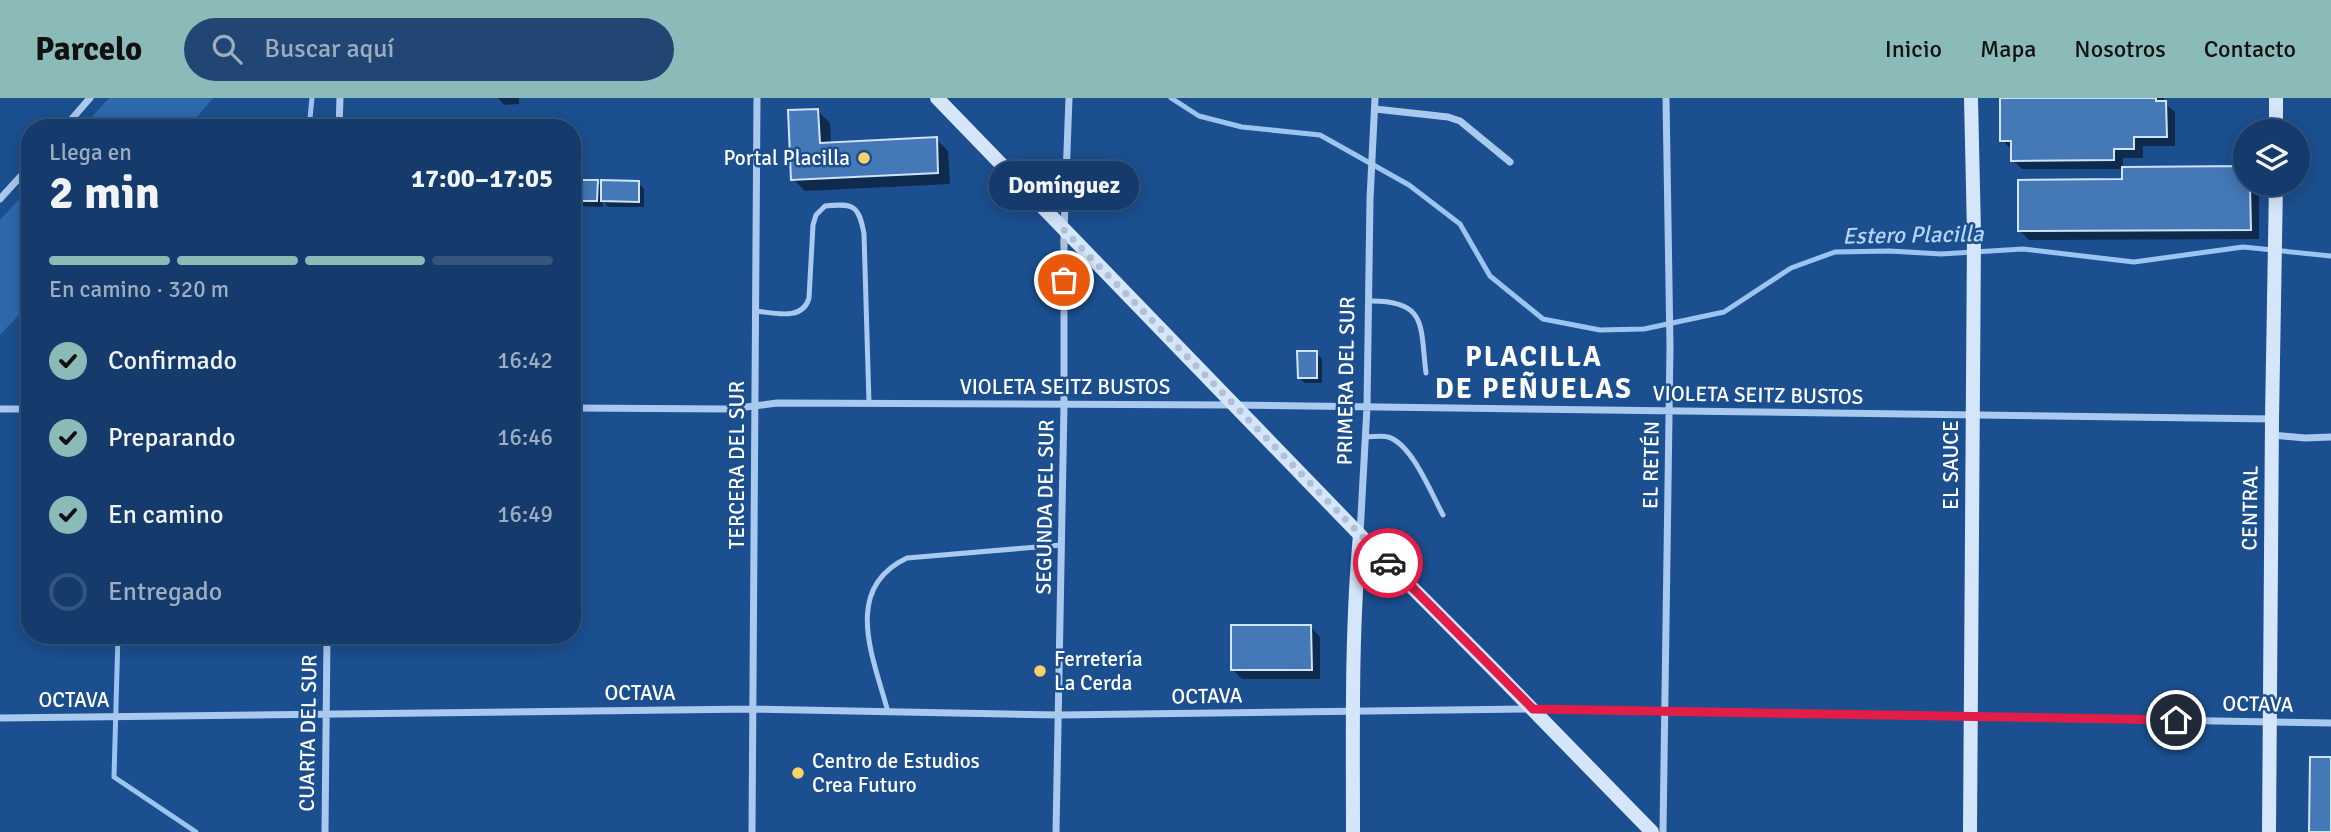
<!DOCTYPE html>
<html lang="es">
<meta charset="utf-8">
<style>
body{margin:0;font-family:Signika,sans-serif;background:#214673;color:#f1f3f6;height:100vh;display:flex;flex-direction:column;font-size:26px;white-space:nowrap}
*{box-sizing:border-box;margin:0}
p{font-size:23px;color:#9dadc1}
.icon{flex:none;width:38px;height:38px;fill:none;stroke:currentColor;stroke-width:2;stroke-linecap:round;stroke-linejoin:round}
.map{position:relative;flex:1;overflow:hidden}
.sheet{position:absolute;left:21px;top:21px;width:560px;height:525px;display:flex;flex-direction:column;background:#143b6b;border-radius:28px;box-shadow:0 4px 18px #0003,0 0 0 2px #33557e}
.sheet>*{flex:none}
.tools{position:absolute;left:2233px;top:21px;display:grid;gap:14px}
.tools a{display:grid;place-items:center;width:77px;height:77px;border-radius:50%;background:#143b6b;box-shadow:0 4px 18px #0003,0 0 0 2px #33557e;font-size:35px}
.pin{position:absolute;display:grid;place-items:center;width:60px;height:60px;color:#fff;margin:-30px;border:4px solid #fff;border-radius:50%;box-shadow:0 2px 7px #0007}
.courier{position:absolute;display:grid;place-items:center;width:70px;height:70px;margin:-35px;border:5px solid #e11d48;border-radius:50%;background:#fff;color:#222;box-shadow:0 2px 9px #0007}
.bubble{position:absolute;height:49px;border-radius:24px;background:#143b6b;box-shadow:0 4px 18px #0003,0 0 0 2px #33557e;font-size:23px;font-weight:700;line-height:49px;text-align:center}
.head em{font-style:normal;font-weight:700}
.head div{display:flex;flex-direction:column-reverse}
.head{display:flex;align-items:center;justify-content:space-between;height:119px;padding:0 28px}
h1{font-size:46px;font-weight:700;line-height:52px}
.bar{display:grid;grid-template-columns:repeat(4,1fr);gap:10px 7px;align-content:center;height:84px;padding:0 28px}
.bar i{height:9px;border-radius:5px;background:#33557e}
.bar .on{background:#8bbbb9}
.bar p{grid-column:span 4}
ol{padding:0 28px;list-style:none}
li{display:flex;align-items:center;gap:21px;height:77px}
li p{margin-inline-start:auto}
li .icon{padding:7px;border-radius:50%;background:#8bbbb9;color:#111;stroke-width:4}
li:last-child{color:#9dadc1}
li i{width:38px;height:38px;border:4px solid #33557e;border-radius:50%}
header{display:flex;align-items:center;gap:42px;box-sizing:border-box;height:98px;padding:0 35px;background:#8bbbb9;color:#111}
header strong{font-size:33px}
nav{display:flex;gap:38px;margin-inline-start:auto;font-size:24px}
.search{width:490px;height:63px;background:#214673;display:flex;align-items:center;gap:18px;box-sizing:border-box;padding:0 24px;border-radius:38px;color:#9dadc1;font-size:26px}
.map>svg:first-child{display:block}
</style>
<header>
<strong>Parcelo</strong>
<div class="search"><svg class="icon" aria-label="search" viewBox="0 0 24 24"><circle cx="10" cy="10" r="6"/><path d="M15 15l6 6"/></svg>Buscar aquí</div>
<nav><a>Inicio</a><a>Mapa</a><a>Nosotros</a><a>Contacto</a></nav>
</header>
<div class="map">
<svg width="2331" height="734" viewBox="0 0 2331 734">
<rect width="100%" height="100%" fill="#1b4f8f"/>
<path fill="#2e69ad" d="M109,0h104l-25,30h-106z
M30,89v116l-30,32v-115z"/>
<path fill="#0007" d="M498,0h21v6l-15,1z
M2002,0h162v5l11,9v34h-32v12h-20v10h122v16h14v55l-230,1 -9,-9 104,-50v-12h-102l-9,-9 -2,-11 -9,-9z
M817,12l13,13 1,21 105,-5 12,12 2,33 -145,7 -12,-12z
M572,83l25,1 6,6 35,-5 6,6v18h-36l-5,-6v6l-29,-1z
M1316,255l6,6v24h-17l-6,-5z
M1311,529l9,10v42h-78l-9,-9z"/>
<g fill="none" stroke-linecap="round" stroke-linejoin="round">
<path stroke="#9cc4f0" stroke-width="5" d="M1171,0l28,18 43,11 78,8 89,50 51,39 30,52 53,43 57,11 44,-1 80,-17 67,-44 44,-16 55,-1 51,3 82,-5 111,13 109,-15 88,9
M309,30l3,-30
M118,537l-4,142 82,55"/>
</g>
<path fill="#4478b7" stroke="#cfe3fa" stroke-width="2" d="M2000,0h156v3h10l1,36h-33v12h-20v11l-103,1v-20h-11z
M818,11l2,34 117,-6 1,36 -147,7 -3,-70z
M2245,68v18h5l1,46 -233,1v-51l104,-1v-12z
M572,82h26l-1,21h-25z
M601,82l38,1v21l-38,-1z
M1297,253h20v27h-19z
M1231,527h80l1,45h-81z
M2310,659h21v75h-22z"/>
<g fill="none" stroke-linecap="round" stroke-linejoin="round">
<path stroke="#a9c9ee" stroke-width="5" d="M1369,203c59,-1 51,25 57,72
M756,213c19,2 47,10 53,-13l4,-73 3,-10 9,-9c28,-3 34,-1 39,28l5,169
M1366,339c7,0 16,-2 22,0 24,7 43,56 55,78
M888,614c-14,-53 -47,-123 19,-154l154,-13"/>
<path stroke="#a9c9ee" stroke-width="7" d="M1375,11l73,8 12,4 50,41
M64,30l26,-30
M339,30l1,-30
M0,101l30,-33
M572,310l158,1 47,-6 457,2 1038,14
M0,311h30
M2272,337l33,3 26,-1
M1360,436l7,-127 3,-208 5,-101
M0,620l753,-9 306,6 474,-6 798,14
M325,734l2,-197
M752,734l5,-734
M1056,734l8,-427v-175l5,-132
M1663,734l7,-485 -4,-249"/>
<path stroke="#d6e6fa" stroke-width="14" d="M937,0l423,437 135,136 157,161
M2276,0v33
M1353,734c0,-99 -2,-198 7,-297
M1970,734l4,-599 -3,-135
M2269,734l3,-413 4,-235"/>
</g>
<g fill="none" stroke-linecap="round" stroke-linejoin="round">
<path stroke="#afc1d8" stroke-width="7" stroke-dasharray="0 12.6" d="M1064,182v-50l324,333"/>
<path stroke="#e11d48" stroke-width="9" d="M1388,465l145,146 643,11"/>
</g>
<g fill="#ffd166" stroke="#1b4f8f" stroke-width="2.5">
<circle cx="864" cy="60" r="7"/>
<circle cx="1040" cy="573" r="7"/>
<circle cx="798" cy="675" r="7"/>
</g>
<g text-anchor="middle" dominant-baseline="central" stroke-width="5" stroke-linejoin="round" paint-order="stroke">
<g font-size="21" fill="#fff" stroke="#1b4f8f" text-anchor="start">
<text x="850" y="60" text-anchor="end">Portal Placilla</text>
<text x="1054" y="561">Ferretería<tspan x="1054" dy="24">La Cerda</tspan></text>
<text x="812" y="663">Centro de Estudios<tspan x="812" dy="24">Crea Futuro</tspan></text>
</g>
<g font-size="21" fill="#fff" stroke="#1b4f8f">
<text transform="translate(1346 283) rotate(-89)">PRIMERA DEL SUR</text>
<text x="1065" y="289">VIOLETA SEITZ BUSTOS</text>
<text transform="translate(1758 297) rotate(1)">VIOLETA SEITZ BUSTOS</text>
<text transform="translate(737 367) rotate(-90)">TERCERA DEL SUR</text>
<text transform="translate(1651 367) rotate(-89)">EL RETÉN</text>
<text transform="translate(1951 367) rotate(-90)">EL SAUCE</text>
<text transform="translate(1045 409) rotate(-89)">SEGUNDA DEL SUR</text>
<text transform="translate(2250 410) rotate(-89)">CENTRAL</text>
<text x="640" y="595">OCTAVA</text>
<text transform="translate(1207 598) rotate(-1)">OCTAVA</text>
<text x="74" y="602">OCTAVA</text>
<text transform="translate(2258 606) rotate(1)">OCTAVA</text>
<text transform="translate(308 635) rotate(-89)">CUARTA DEL SUR</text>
</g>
<g font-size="23" font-style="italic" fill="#b5d3f5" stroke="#1b4f8f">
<text transform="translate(1913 137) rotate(-1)">Estero Placilla</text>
</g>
<g font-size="28" font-weight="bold" letter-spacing="2" fill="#fff" stroke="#1b4f8f">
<text x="1534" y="259">PLACILLA<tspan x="1534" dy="32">DE PEÑUELAS</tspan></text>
</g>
</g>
</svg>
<div class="tools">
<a><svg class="icon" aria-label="layers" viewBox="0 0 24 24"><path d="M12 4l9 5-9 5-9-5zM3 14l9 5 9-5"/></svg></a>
</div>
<div class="pin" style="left:1064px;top:182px;background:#ea580c"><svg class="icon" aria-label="bag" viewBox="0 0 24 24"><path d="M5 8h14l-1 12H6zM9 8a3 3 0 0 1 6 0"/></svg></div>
<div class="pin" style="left:2176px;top:622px;background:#1f2937"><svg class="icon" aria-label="home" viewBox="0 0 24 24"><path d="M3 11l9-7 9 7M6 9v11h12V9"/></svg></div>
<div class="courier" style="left:1388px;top:465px"><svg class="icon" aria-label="car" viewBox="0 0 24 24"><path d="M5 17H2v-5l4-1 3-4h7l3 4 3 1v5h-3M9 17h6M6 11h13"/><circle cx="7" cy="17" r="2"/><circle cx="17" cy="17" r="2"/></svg></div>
<div class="bubble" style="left:989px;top:63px;width:150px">Domínguez</div>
<section class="sheet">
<div class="head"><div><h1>2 min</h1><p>Llega en</p></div><em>17:00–17:05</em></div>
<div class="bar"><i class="on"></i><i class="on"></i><i class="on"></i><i></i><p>En camino · 320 m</p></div>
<ol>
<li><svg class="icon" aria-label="check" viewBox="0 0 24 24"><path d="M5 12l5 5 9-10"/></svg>Confirmado<p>16:42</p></li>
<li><svg class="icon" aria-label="check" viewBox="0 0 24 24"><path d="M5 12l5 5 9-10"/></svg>Preparando<p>16:46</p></li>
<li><svg class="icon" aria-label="check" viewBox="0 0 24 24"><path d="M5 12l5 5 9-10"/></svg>En camino<p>16:49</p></li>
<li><i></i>Entregado</li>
</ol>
</section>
</div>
